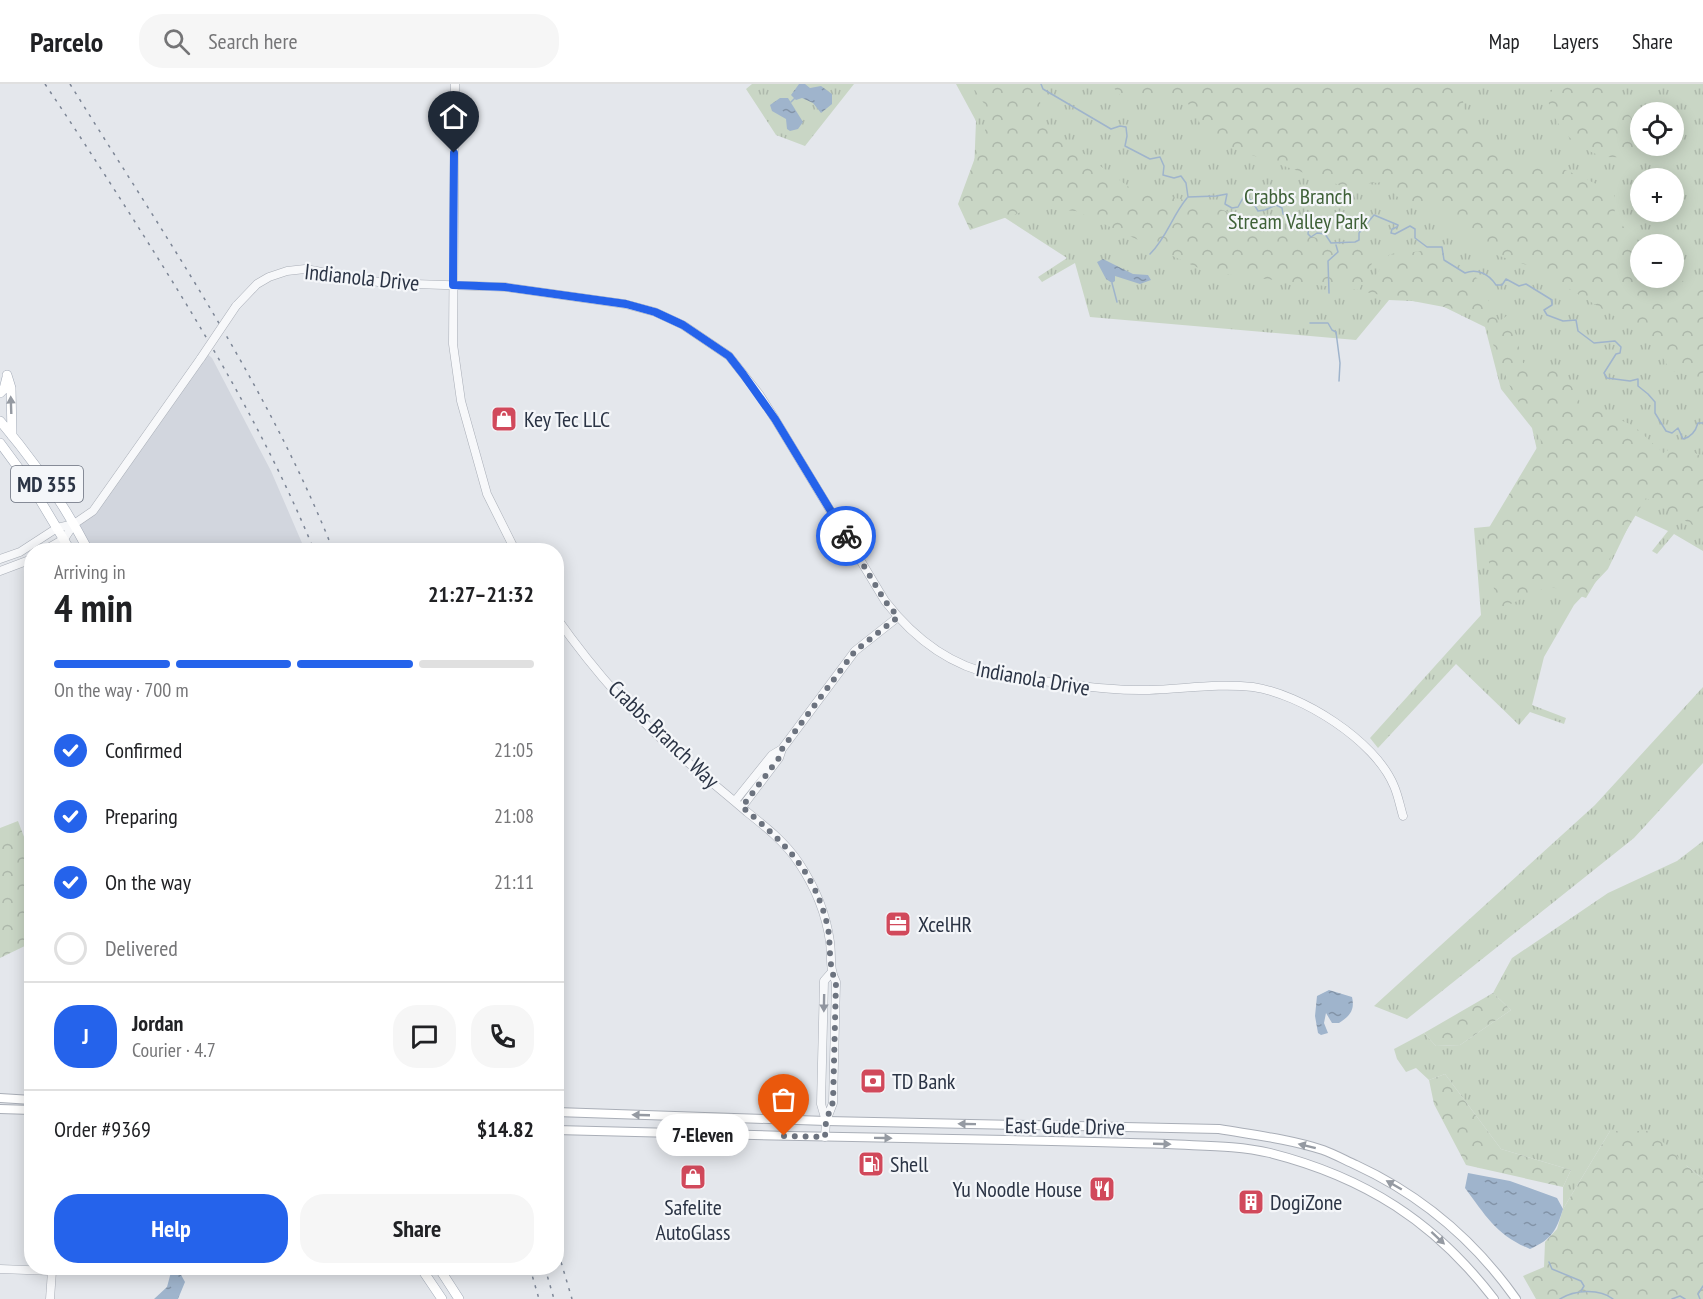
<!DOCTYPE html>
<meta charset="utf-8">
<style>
body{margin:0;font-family:"PT Sans Narrow",sans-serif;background:#f6f6f6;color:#202124;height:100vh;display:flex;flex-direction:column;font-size:22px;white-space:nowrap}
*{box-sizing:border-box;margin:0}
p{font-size:20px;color:#757577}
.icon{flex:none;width:33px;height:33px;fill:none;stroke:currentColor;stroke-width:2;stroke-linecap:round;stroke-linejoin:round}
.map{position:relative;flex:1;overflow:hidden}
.details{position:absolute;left:24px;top:459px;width:540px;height:732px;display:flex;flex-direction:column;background:#fff;border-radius:24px;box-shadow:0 3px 15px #0003}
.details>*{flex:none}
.buttons{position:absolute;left:1630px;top:18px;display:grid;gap:12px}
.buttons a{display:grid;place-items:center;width:54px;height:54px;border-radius:50%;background:#fff;box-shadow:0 3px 15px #0003;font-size:30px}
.pin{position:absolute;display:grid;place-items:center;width:51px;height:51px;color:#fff;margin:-62px -26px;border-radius:50% 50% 50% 0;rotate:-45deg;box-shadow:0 0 6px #0007}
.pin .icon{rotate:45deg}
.courier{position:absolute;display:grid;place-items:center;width:60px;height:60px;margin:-30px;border:4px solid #2563eb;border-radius:50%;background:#fff;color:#222;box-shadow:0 2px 8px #0007}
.bubble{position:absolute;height:42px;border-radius:21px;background:#fff;box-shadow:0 3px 15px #0003;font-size:20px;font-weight:600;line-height:42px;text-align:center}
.summary em{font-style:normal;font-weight:600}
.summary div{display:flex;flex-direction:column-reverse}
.summary{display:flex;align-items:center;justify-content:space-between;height:102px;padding:0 30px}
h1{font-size:39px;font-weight:600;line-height:45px}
.bar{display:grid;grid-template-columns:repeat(4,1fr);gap:9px 6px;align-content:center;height:72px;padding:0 30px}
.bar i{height:8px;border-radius:4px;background:#e0e0e0}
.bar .selected{background:#2563eb}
.bar p{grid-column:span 4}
.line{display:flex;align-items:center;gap:15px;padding:0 30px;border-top:2px solid #e0e0e0}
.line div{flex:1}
.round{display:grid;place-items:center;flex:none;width:63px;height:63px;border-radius:24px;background:#f6f6f6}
ol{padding:0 30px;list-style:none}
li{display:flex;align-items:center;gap:18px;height:66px}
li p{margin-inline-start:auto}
li .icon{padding:6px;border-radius:50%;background:#2563eb;color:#fff;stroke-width:4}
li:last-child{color:#757577}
li i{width:33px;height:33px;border:3px solid #e0e0e0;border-radius:50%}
.primary-button{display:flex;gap:12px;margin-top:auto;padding:12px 30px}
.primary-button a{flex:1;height:69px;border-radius:24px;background:#2563eb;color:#fff;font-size:24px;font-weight:600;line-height:69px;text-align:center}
.primary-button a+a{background:#f6f6f6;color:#202124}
header{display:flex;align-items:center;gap:36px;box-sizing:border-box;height:84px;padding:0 30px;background:#fff;border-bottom:2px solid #e0e0e0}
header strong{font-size:28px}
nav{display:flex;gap:33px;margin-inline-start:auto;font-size:21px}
.search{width:420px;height:54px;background:#f6f6f6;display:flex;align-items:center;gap:15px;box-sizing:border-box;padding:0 21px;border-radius:24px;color:#757577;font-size:22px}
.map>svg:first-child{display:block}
</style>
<header>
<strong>Parcelo</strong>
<div class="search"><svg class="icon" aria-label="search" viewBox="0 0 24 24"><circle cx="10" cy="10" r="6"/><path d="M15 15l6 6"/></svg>Search here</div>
<nav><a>Map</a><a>Layers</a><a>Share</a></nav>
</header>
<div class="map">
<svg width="1703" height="1215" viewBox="0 0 1703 1215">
<defs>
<pattern id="grass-tufts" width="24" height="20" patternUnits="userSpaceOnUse" patternTransform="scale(1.5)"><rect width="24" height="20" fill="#c9d6c5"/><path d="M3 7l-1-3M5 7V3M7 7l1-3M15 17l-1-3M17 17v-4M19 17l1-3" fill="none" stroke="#adb8ab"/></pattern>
<pattern id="forest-crowns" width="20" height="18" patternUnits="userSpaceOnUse" patternTransform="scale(1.5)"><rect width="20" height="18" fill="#c9d6c5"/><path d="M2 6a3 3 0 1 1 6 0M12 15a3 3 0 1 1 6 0" fill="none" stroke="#adb8ab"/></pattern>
<pattern id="water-ripples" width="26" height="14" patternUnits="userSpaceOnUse" patternTransform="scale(1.5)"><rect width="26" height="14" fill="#9fb4cc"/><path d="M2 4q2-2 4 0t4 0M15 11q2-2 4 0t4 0" fill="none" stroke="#8293a7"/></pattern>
</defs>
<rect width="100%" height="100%" fill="#e4e7ec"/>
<path fill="#d2d6de" d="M205,268l7,6 59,113 34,79h-217l-14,-26 19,-13z"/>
<path fill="url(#grass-tufts)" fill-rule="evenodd" d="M752,0h102l-49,62 -29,-11 -30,-46z
M956,0h747v467l-29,-17 -17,20 -5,-3 16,-20 -34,-16 -26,54 -34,36 -30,52 -12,48 34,13 -2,6 -34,-12 -11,13 -63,-61 -78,84 -8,-10 111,-123 -7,-87 52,-5 15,-55 -9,-40 -31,-39 -16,-62 -51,-25 -45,-2 -33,40 -266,-23 -15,-54 -33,19 -4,-5 29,-19 -94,-61 3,-76zM1641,28h33v34h-33zM1641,94h33v34h-33zM1641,160h33v34h-33z
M1703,603v76l-69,75 -227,181 -33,-13 221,-201z
M1703,757v338l-16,-13 -77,-35 -47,78v-22l8,-17 -70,-21 -56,-75 -16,6 -13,-12 -10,4 -9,-13 -3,-10 30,-16 12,13 24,-1 51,-35 -18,-17 19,-35 96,-65 69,-32z"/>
<path fill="url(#forest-crowns)" d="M971,0h64l12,43 86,63 68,13 80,26 96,24 -18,37 -152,-18 -131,-61 -43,-3 -63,22 -12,-26 33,-90z
M1110,0h350l7,40 56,44 14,-11 77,35 1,27 28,25h-2v34h33v-5l14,13 15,1v93l-33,-10 -18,-31 -119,-72 -52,-17 -51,-47 -23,4 -23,-25 -42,4 -134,-46 -17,-35 -22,-6 -46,-1z
M1561,0h40c20,26 44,35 39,72 -11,0 -27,3 -38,0 -30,-9 -46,-29 -55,-58l7,-10z
M1438,165l40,30 21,43 11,-9 13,50 38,3 19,36 54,24 29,27 17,-10 23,15v73l-57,-33 -60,100 -37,-12 -51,24 -14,-74 57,-95 -30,-52 -30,-75 -116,-22 24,-37z
M18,737l11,29h2v93l-31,15v-130z
M1493,909l18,17 -51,35 -24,1 -12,-13z
M1445,990l56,75 70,21 -8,17 -97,-22 -32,-61 -5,-24z
M1610,1047h42l35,35 16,13v120h-167l-13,-23 21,-9 1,-25 12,-13 6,-20z"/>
<path fill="url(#water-ripples)" d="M799,0h6l5,4 11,-2 11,8v10l-11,9 -8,-10 -11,-5 -6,2 -5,-5z
M780,14h8l15,24 -5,7 -8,2 -3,-2 -1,-10 -14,-8 -2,-6z
M1103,175l30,15 15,1 3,5 -11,4 -25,-8v5l-3,2 -6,-4 -9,-17z
M1329,906l23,7c3,13 -2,19 -13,26h-7l-6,-10 -2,10 4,10 -7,2 -3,-2 -3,-17 2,-20z
M1468,1089l42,8 47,17 6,11c-7,22 -11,30 -33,40 -34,-14 -44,-33 -65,-61z
M171,1188l9,1 5,9 -7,17h-24l13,-12z"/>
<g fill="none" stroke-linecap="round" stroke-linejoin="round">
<path stroke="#9fb4cc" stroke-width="1.5" d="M1041,0l2,5 68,40 9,-3 6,1 1,9 -2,10 25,13 10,-2 4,9 -1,9 11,3 7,-2 5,7 2,14 28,-1 11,-2 -2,10 7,4 6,-1 6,-11 8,5 6,10 7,-1 11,-5 6,3 1,6 26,8 -1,12 3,3 6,-4 8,1 6,9 24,-1 4,-2v-7l15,-18 24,10 -1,2 -5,2 -1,4 4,1 15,-8 5,3v9l12,9h15l2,13 21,13c12,-5 24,1 31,12h6l4,-6 13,7 7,-2 26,16v5l-8,5 3,5 16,6 13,-1 2,11 16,12 21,-2 6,6 -1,6 -4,1 -12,19 3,5 23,3 8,-2v7l10,8 7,8v11l11,18 6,2 6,-5 5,11c9,-2 13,-9 15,-16h5
M791,18l4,-4
M1150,170c17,-17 22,-38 37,-56
M1112,199l5,19
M1329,209l-1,-32 10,-9 -2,-7
M1310,239h18l4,7 4,2 4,31 -1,18
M1549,1178l3,7 29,12 3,5 -3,5
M1560,1215c14,-9 39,-11 53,0
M1672,1215l8,-3 5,3
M1700,1215l-2,-5 5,-8"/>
<g stroke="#a9aeb7" stroke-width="9">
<path id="tertiary" d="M455,0l-2,260 8,57 26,93 28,56
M236,222l21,-22 12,-7 18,-6 18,-2 79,14 121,4 120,17 30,8 28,13 46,31 30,38 16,25 110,182c28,36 65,65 111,74 18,3 36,4 54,7 33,4 65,9 99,8 35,-1 69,-7 104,-3 48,7 122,53 141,99 4,9 6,20 9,30
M45,466l19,-11 10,-15 19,-13 108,-153
M0,475l20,-7 37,-24 17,-4
M0,487l32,-12
M556,533c36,51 80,102 128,142 21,18 42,35 63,53 19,15 38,30 52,51 16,24 27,50 31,79 2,15 -1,27 6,40l-3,121 -7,18
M735,717l37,-46 10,-6 73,-98 43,-34
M742,723l37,-49 3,-9
M825,1053l1,-16 -5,-17 3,-123 7,-8
M0,1185l52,2 -2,28"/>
</g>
<g stroke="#a9aeb7" stroke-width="10">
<path id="secondary" d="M0,1014l32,2
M0,1025l32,1
M556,1028l270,9 393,8c35,6 70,10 104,21 11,4 22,10 33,15 65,30 119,76 160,134
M556,1046c151,4 301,8 452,10 53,1 106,2 159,4 34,2 70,1 103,9 95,24 165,69 224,146"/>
</g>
<g stroke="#a3abb8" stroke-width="10">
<path id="primary" d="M7,291l4,13 1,48
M0,309l4,-4 3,-12
M0,337c34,40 64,83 88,129
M0,359l31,42 39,65
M421,1184l21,31
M439,1184l20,31"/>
</g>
<use href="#tertiary" stroke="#f7f8fa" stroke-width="8"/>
<use href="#secondary" stroke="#fff" stroke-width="8"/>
<use href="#primary" stroke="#fff" stroke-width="9"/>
<path stroke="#7d8696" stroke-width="1.5" stroke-dasharray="3 6" stroke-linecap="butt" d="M45,0c39,58 77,117 114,176 59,94 113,188 155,290
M70,0c94,151 197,300 263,466
M556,1161l16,54
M530,1184l9,31
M545,1184l9,31"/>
<g stroke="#a9aeb7" stroke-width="9" stroke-linecap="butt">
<path id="tertiary-bridge" d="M201,274l35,-52"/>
</g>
<use href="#tertiary-bridge" stroke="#f7f8fa" stroke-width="8"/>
</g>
<defs><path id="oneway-solid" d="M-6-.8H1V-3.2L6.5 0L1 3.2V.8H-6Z" transform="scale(1.5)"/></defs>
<g fill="#959aa2">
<use href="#oneway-solid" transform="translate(11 321) rotate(-92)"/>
<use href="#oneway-solid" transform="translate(641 1031) rotate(-178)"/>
<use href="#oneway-solid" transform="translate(967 1040) rotate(-179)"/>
<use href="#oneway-solid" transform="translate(883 1054) rotate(1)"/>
<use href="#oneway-solid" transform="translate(1162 1060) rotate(2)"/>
<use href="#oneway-solid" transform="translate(1307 1062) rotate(-166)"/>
<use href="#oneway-solid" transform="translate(1394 1101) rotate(-150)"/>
<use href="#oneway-solid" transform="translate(1438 1154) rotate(43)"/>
</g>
<use fill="#9196a0" href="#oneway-solid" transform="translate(824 919) rotate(91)"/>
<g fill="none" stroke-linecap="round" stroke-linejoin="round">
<path stroke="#6c737f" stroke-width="6" stroke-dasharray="0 10.8" d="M784,1052l41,1 1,-16 7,-19 3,-120c-8,-16 -5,-36 -8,-54 -13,-57 -43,-85 -86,-121l37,-49 3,-9 73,-98 43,-34 -13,-16 -39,-65"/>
<path stroke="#2563eb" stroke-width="8" d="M454,69l-1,132 52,2 121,17 29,8 28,13 46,31 14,18 32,45 71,117"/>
</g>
<defs>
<g id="shop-square" transform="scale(1.35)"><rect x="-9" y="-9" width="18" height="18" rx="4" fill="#d1495b" stroke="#f4f6f9"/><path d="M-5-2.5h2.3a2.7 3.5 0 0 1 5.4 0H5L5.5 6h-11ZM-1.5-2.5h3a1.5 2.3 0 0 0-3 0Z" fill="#fff"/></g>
<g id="office-square" transform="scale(1.35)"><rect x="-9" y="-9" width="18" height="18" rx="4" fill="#d1495b" stroke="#f4f6f9"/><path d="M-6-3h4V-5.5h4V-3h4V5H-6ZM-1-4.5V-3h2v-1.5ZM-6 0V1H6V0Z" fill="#fff"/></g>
<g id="bank-square" transform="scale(1.35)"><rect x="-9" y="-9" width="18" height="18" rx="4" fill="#d1495b" stroke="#f4f6f9"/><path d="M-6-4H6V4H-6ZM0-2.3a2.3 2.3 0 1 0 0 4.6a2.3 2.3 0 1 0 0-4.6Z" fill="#fff"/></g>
<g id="fuel-square" transform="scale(1.35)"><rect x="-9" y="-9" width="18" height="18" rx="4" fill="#d1495b" stroke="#f4f6f9"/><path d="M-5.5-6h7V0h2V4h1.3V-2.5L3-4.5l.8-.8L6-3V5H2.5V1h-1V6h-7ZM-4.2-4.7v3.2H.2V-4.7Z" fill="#fff"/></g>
<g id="restaurant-square" transform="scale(1.35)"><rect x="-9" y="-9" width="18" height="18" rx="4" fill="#d1495b" stroke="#f4f6f9"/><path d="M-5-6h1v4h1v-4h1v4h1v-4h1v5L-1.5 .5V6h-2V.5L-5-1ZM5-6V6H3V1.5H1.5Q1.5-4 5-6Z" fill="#fff"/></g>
<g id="building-square" transform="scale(1.35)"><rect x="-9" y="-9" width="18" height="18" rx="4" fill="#d1495b" stroke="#f4f6f9"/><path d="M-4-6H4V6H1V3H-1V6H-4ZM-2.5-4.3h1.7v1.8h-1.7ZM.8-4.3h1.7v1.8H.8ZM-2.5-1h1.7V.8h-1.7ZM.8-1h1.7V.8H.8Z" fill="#fff"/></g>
</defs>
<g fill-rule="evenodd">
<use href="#shop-square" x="504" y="335"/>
<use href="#office-square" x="898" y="840"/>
<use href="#bank-square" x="873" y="997"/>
<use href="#fuel-square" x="871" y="1080"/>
<use href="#shop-square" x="693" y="1093"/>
<use href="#restaurant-square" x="1102" y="1105"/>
<use href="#building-square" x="1251" y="1118"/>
</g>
<g text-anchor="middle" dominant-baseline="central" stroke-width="4.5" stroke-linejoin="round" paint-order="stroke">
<rect fill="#f4f6f9" stroke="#676e7b" stroke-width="1.5" x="11" y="382" width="72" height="36" rx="4.5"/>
<g font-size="21" font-weight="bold" fill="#2b3445">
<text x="47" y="400">MD 355</text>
</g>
<g font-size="22" fill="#3f6138" stroke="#f4f6f9">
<text x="1298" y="112">Crabbs Branch<tspan x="1298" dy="25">Stream Valley Park</tspan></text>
</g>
<g font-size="22" fill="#2b3445" stroke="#f4f6f9">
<text transform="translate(362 193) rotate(6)">Indianola Drive</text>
<text transform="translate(1033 594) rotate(10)">Indianola Drive</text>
<text transform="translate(664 650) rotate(44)">Crabbs Branch Way</text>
<text transform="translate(1065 1042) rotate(1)">East Gude Drive</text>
</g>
<g font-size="22" fill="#2b3445" stroke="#f4f6f9" text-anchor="start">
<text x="524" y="335">Key Tec LLC</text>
<text x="918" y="840">XcelHR</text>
<text x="892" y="997">TD Bank</text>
<text x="890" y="1080">Shell</text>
<text x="1082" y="1105" text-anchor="end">Yu Noodle House</text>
<text x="1270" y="1118">DogiZone</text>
<text x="693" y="1123" text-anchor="middle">Safelite<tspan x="693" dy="25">AutoGlass</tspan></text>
</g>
</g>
</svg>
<div class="buttons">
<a><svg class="icon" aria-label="locate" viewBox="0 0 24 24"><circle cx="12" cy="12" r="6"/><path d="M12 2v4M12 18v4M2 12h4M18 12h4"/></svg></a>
<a>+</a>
<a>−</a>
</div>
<div class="pin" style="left:784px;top:1052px;background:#ea580c"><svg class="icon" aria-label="bag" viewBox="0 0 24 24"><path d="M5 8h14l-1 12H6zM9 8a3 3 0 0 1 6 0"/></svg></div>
<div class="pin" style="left:454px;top:69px;background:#1f2937"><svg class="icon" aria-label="home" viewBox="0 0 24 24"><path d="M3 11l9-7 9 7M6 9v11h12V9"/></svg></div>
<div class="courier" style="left:846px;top:452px"><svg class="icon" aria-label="bike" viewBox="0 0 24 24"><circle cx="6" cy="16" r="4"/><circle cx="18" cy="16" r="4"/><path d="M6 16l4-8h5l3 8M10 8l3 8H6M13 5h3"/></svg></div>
<div class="bubble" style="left:656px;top:1030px;width:93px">7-Eleven</div>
<section class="details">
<div class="summary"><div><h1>4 min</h1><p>Arriving in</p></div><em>21:27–21:32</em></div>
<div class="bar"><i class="selected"></i><i class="selected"></i><i class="selected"></i><i></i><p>On the way · 700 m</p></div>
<ol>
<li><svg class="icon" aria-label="check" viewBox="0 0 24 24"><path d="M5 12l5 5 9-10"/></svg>Confirmed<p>21:05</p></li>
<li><svg class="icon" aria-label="check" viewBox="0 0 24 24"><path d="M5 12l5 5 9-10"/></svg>Preparing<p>21:08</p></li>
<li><svg class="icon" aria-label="check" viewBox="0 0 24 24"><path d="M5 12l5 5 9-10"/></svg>On the way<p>21:11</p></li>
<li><i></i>Delivered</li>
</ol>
<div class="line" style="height:108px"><b class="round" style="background:#2563eb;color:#fff">J</b><div><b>Jordan</b><p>Courier · 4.7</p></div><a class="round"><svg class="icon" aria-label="chat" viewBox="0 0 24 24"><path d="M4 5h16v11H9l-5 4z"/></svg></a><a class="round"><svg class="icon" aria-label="phone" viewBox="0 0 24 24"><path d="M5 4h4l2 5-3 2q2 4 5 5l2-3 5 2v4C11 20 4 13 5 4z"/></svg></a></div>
<div class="line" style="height:78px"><div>Order #9369</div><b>$14.82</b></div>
<div class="primary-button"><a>Help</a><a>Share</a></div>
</section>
</div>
